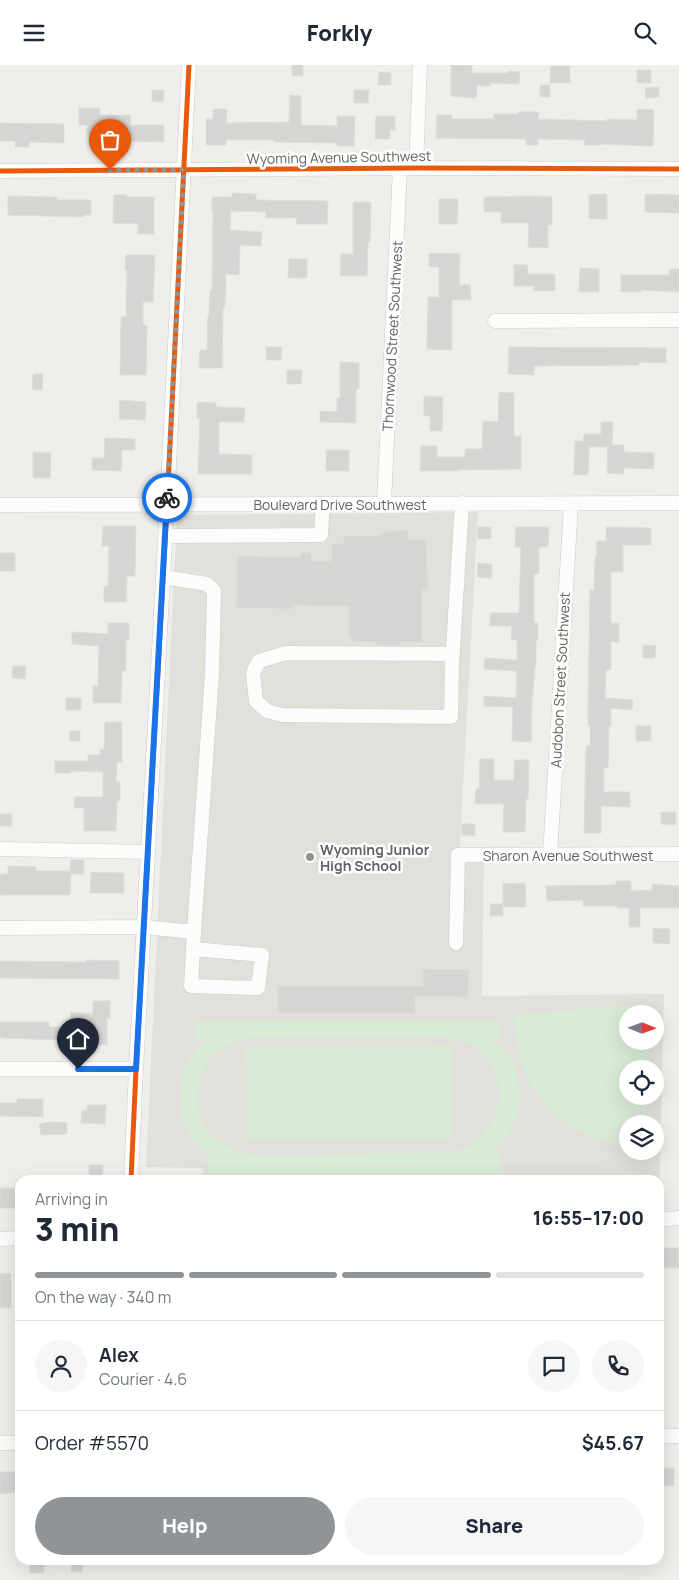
<!DOCTYPE html>
<meta charset="utf-8">
<style>
body{margin:0;font-family:Manrope,sans-serif;background:#f6f6f7;color:#1f2937;height:100vh;display:flex;flex-direction:column;font-size:19px;white-space:nowrap}
*{box-sizing:border-box;margin:0}
p{font-size:16px;color:#747a83}
.icon{flex:none;width:28px;height:28px;fill:none;stroke:currentColor;stroke-width:2;stroke-linecap:round;stroke-linejoin:round}
.map{position:relative;flex:1;overflow:hidden}
.side{position:absolute;left:15px;top:1110px;width:649px;height:390px;display:flex;flex-direction:column;background:#fff;border-radius:15px;box-shadow:0 5px 20px #0002}
.side>*{flex:none}
.needle{width:32px;rotate:91deg}
.controls{position:absolute;left:619px;top:940px;display:grid;gap:10px}
.controls a{display:grid;place-items:center;width:45px;height:45px;border-radius:50%;background:#fff;box-shadow:0 5px 20px #0002;font-size:25px}
.pin{position:absolute;display:grid;place-items:center;width:42px;height:42px;color:#fff;margin:-51px -21px;border-radius:50% 50% 50% 0;rotate:-45deg;box-shadow:0 0 5px #0007}
.pin .icon{rotate:45deg}
.courier{position:absolute;display:grid;place-items:center;width:50px;height:50px;margin:-25px;border:4px solid #1a73e8;border-radius:50%;background:#fff;color:#222;box-shadow:0 1px 6px #0007}
.head em{font-style:normal;font-weight:800}
.head div{display:flex;flex-direction:column-reverse}
.head{display:flex;align-items:center;justify-content:space-between;height:85px;padding:0 20px}
h1{font-size:32px;font-weight:800;line-height:38px}
.bar{display:grid;grid-template-columns:repeat(4,1fr);gap:8px 5px;align-content:center;height:60px;padding:0 20px}
.bar i{height:6px;border-radius:4px;background:#e0e1e3}
.bar .selected{background:#919496}
.bar p{grid-column:span 4}
.line{display:flex;align-items:center;gap:12px;padding:0 20px;border-top:1px solid #e0e1e3}
.line div{flex:1}
.round{display:grid;place-items:center;flex:none;width:52px;height:52px;border-radius:26px;background:#f6f6f7}
.button{display:flex;gap:10px;margin-top:auto;padding:10px 20px}
.button a{flex:1;height:58px;border-radius:30px;background:#919496;color:#fff;font-size:20px;font-weight:800;line-height:58px;text-align:center}
.button a+a{background:#f6f6f7;color:#1f2937}
header{display:flex;justify-content:space-between;align-items:center;height:65px;padding:0 20px;background:#fff;font-size:22px;font-weight:800}
.map>svg:first-child{display:block}
</style>
<header><svg class="icon" aria-label="menu" viewBox="0 0 24 24"><path d="M4 6h16M4 12h16M4 18h16"/></svg>Forkly<svg class="icon" aria-label="search" viewBox="0 0 24 24"><circle cx="10" cy="10" r="6"/><path d="M15 15l6 6"/></svg></header>
<div class="map">
<svg width="679" height="1515" viewBox="0 0 679 1515">
<rect width="100%" height="100%" fill="#efeeea"/>
<path fill="#e2e0da" fill-rule="evenodd" d="M478,447l-19,350 25,1 -2,133 182,-2 -5,214v-28h-456v-12l-57,-1 31,-652zM628,949h27v27h-27zM628,1004h27v27h-27zM628,1059h27v27h-27z"/>
<path fill="#d8ebd6" fill-rule="evenodd" d="M619,941h24l7,8h-22v27h22v28h-22v27h20l-3,28h-17l-1,20c-47,-1 -92,-39 -106,-83 -5,-15 -6,-30 -7,-46z
M499,955v17l-8,1c6,5 12,10 17,17 10,15 15,43 9,61 -5,13 -14,25 -24,36l7,1v19h-292l-1,-19c-4,-3 -9,-7 -12,-11 -18,-22 -20,-57 -6,-82 4,-9 11,-15 18,-21h-13l1,-18zM445,972c11,2 23,4 33,12 30,23 27,72 -3,94 -9,7 -21,9 -33,10l-189,2c-16,-3 -31,-8 -42,-20 -20,-23 -17,-62 4,-82 9,-8 21,-12 32,-15z
M451,981v92l-203,1 -2,-91z"/>
<path fill="#d6d5d3" stroke="#deddd9" d="M292,0h11v11h-11z
M451,0h21v8h36l1,-2 11,1 -1,12 -29,-1v3h-13l-1,12 -25,-2z
M551,1h19v17h-20z
M637,5h14v13h-14z
M379,7l12,1v12h-13z
M540,20h10v12h-10z
M659,22v10l-13,1 -1,-10z
M152,25h12l-1,12 -11,-1z
M354,25h15l-1,13h-14z
M290,30l11,1v29l36,1v-10h18l-1,30h-17v-3l-63,-1v-2h-48v5h-20v-26h7v-10h14l-1,14 63,-1z
M79,43h21v7h31l-1,10h34v17l-34,-1v4h-17l1,-10 -27,-1v-9h-8z
M637,44l17,1 -1,36 -52,-2v1h-17l1,-5 -47,-1v6h-12v-6l-90,-1 1,-23h15l-1,4h43v-5h24v-2h21l-1,7 69,2v-2l30,1z
M376,51h19v14l-5,-1v10h-15z
M0,58l64,1v19l-35,-1v5h-14v-6h-15z
M232,128l24,1v6l72,1 -1,23h-31l1,-6h-31v-6l-35,-1 -1,19 32,2 -1,14 -21,-1 -1,30 -13,-1 -1,33h-2l-1,61h-23l1,-18h7l1,-34h1l1,-26h2l1,-79h-1v-14h20z
M607,129v25h-18v-24z
M645,129l34,1v18l-34,-1z
M114,130h13v2h27v37h-16v-10l-25,-1z
M8,131l49,1v3h34v15h-7v2l-76,-2z
M533,131l19,1v28h-4v23l-20,-1 1,-24h-28v-11h-17v-15z
M439,134h19l-1,25h-18z
M353,137h18l-1,40h-2l-1,34h-27l1,-22h12z
M429,188l31,1 -1,31h11l1,15h-19v50l-25,-1 1,-52h11v-30h-10z
M126,190h29l-2,47h-10v23h4l-1,50h-26l1,-58h5l1,-47h-2z
M289,194h18v19h-19z
M514,200h14l-1,9h28v17h-21v-5h-20z
M580,203l19,1v23h-20z
M670,204h9v23l-38,-2v2h-20v-17h48z
M266,282h16l-1,13h-15z
M509,282l157,1v15l-27,-1v3l-105,1v9l-26,-1z
M340,297l19,1v26h-3v34l-36,-1v-11l17,1v-14h3z
M287,305h15l-1,14h-14z
M33,309h10l-1,16h-10z
M499,327l15,1v43h7v33l-63,1v1h-38l1,-25h16v11h28v-8h17l1,-28 15,1z
M424,331l19,1 -1,34h-12v-15h-6z
M120,335l26,2 -1,18 -26,-1z
M197,337l19,1v4l29,1 -1,14h-25v32l33,1v19h-54l2,-56h-3z
M601,357h12l-1,23h12v7l30,1v16l-30,-1v6l-17,-1 1,-26h-19l-1,28h-14l1,-34h8l1,-7h17z
M105,373l30,1v11h-13l-1,21 -29,-1v-12h12z
M326,385h23v21h-23z
M33,387l18,1 -1,25h-17z
M103,461h33l-1,50h-8l-1,26h-22v-16h4l1,-40h-7z
M478,462h13v12h-13z
M516,462h33l-1,20h-9v27h-5v49h4v17h-2v26h-1l-3,37 -1,39 -19,-1 1,-34 -29,-1v-10l32,2 1,-27 -33,-2 1,-11 32,2v-20h-6l1,-14h-22v-13h29l2,-66h-6z
M606,462l45,1v17h-28v27h-12v51h8v19h-8v28h-5l-1,28 28,2 -1,10 -21,-2v18h-2l-1,42h-4v24h26v15l-29,-1v27h-17l2,-87h4v-21h-2v-22l2,-113h4l1,-33h1l1,-16h9z
M388,466h20v9h18l1,37h1v12h-6v53h-22v3h-22l-2,-3h-22l-5,-6v-30l-56,-1v4l-57,-1 1,-52 64,1v-5l10,1v8h21v-18l12,1v-8h33z
M0,488h15v18h-15z
M478,498l14,1v14l-15,-1z
M108,558h21v17h-3v31h-4l-1,32h-28v-17h5l1,-40 -27,-2v-12l36,2z
M643,580l13,1 -1,12h-12z
M13,601h13l-1,13 -13,-1z
M66,633h15v12h-15z
M105,657h17v40h-5l-1,20h4v19h-3l-1,30h-32v-23h-10v-11h29v-25l-32,-1v2h-16v-12h33v-6h12v-6h4z
M636,661h15v15h-15z
M70,666h10v10h-10z
M480,694h14v21h20v-20h15l-1,39h-2l-1,33h-22l1,-28h-29l1,-15h3z
M661,747h15v13l-15,-1z
M0,749h12v12h-12z
M462,759h13v12l-13,-1z
M71,794l13,1v14h-13l-1,21h-70v-21h8v-8l28,1v4h34z
M91,807l33,1v20h-34z
M616,816h15v10l21,-1v-6l27,2v22h-39v19h-11v-19h-12v-2h-34v-6l-36,1 -1,-15 70,-1z
M525,818l1,24h-23v-23z
M490,839h13v12h-13z
M653,863l17,1v15l-17,-1z
M86,895l33,1v18l-119,-1v-17l86,1z
M423,904l46,1 -1,27 -53,-1v17h-137v-27h145z
M93,936h17v17h-3v27l-25,-1v-2l-21,-1v-1l-61,-2v-16h49v5h20l2,-15 22,2z
M17,1034h26v18l-43,-1v-13h17z
M87,1040h19l-1,19 -24,-1 1,-13h5z
M50,1057l17,1v11l-26,1 -2,-11z
M89,1100h14l-1,15h-13z
M0,1123h20v20h-20z
M659,1183h20v20h-20z
M0,1208l11,1v34h-11z
M659,1403h15v18h-15z
M0,1407h20v20l-20,2z
M30,1495h14v13h-14z
M72,1495h11l-1,12h-11z"/>
<g fill="none" stroke-linecap="round" stroke-linejoin="round">
<g stroke="#cbcccc" stroke-width="15">
<path id="minor" d="M416,103l4,-103
M0,106l416,-3 263,1
M495,256l184,-1
M384,438l16,-335
M0,440l679,-2
M165,471l156,-1 2,-31
M453,589l-167,-1 -27,8 -6,12 3,28 11,10 15,4 169,2 1,-52 10,-162
M0,784l148,3
M550,791l21,-352
M0,863l144,-1 50,5 18,-258 2,-83 -7,-7 -44,-7
M456,878l2,-88 221,-1
M193,884l69,6 -4,33 -67,-2 3,-54
M0,1004h136
M131,1115l5,-111 31,-564 22,-440
M659,1155l20,-2
M0,1174l20,-1
M659,1371h20
M0,1378h20"/>
</g>
<use href="#minor" stroke="#fdfcfc" stroke-width="14"/>
<g stroke="#fff" stroke-width="8">
<path id="cycleway" d="M0,106l416,-3 263,1
M131,1115l5,-111 31,-564 22,-440"/>
</g>
<use href="#cycleway" stroke="#e8590c" stroke-width="5"/>
</g>
<g fill="none" stroke-linecap="round" stroke-linejoin="round">
<path stroke="#919496" stroke-width="5" stroke-dasharray="0 9" d="M110,105h74l-17,328"/>
<path stroke="#1a73e8" stroke-width="6" d="M78,1004h58l31,-571"/>
</g>
<circle fill="#919496" stroke="#fff" stroke-width="2" cx="310" cy="792" r="5"/>
<g text-anchor="middle" dominant-baseline="central" stroke-width="5" stroke-linejoin="round" paint-order="stroke">
<g font-size="14" fill="#5f6368" stroke="#fff">
<text transform="translate(339 92) rotate(-1)">Wyoming Avenue Southwest</text>
<text transform="translate(392 271) rotate(-87)">Thornwood Street Southwest</text>
<text x="340" y="439">Boulevard Drive Southwest</text>
<text transform="translate(560 615) rotate(-87)">Audobon Street Southwest</text>
<text x="568" y="790">Sharon Avenue Southwest</text>
</g>
<g font-size="14" font-weight="bold" fill="#5f6368" stroke="#fff" text-anchor="start">
<text x="320" y="784">Wyoming Junior<tspan x="320" dy="16">High School</tspan></text>
</g>
</g>
</svg>
<div class="controls">
<a><svg class="needle" viewBox="-14 -14 28 28"><path d="M0-13l5 13h-10z" fill="#e53935"/><path d="M0 13l5-13h-10z" fill="#747a83"/></svg></a>
<a><svg class="icon" aria-label="locate" viewBox="0 0 24 24"><circle cx="12" cy="12" r="6"/><path d="M12 2v4M12 18v4M2 12h4M18 12h4"/></svg></a>
<a><svg class="icon" aria-label="layers" viewBox="0 0 24 24"><path d="M12 4l9 5-9 5-9-5zM3 14l9 5 9-5"/></svg></a>
</div>
<div class="pin" style="left:110px;top:105px;background:#ea580c"><svg class="icon" aria-label="bag" viewBox="0 0 24 24"><path d="M5 8h14l-1 12H6zM9 8a3 3 0 0 1 6 0"/></svg></div>
<div class="pin" style="left:78px;top:1004px;background:#1f2937"><svg class="icon" aria-label="home" viewBox="0 0 24 24"><path d="M3 11l9-7 9 7M6 9v11h12V9"/></svg></div>
<div class="courier" style="left:167px;top:433px"><svg class="icon" aria-label="bike" viewBox="0 0 24 24"><circle cx="6" cy="16" r="4"/><circle cx="18" cy="16" r="4"/><path d="M6 16l4-8h5l3 8M10 8l3 8H6M13 5h3"/></svg></div>
<section class="side">
<div class="head"><div><h1>3 min</h1><p>Arriving in</p></div><em>16:55–17:00</em></div>
<div class="bar"><i class="selected"></i><i class="selected"></i><i class="selected"></i><i></i><p>On the way · 340 m</p></div>
<div class="line" style="height:90px"><a class="round"><svg class="icon" aria-label="person" viewBox="0 0 24 24"><circle cx="12" cy="8" r="4"/><path d="M4 21q1-7 8-7t8 7"/></svg></a><div><b>Alex</b><p>Courier · 4.6</p></div><a class="round"><svg class="icon" aria-label="chat" viewBox="0 0 24 24"><path d="M4 5h16v11H9l-5 4z"/></svg></a><a class="round"><svg class="icon" aria-label="phone" viewBox="0 0 24 24"><path d="M5 4h4l2 5-3 2q2 4 5 5l2-3 5 2v4C11 20 4 13 5 4z"/></svg></a></div>
<div class="line" style="height:65px"><div>Order #5570</div><b>$45.67</b></div>
<div class="button"><a>Help</a><a>Share</a></div>
</section>
</div>
